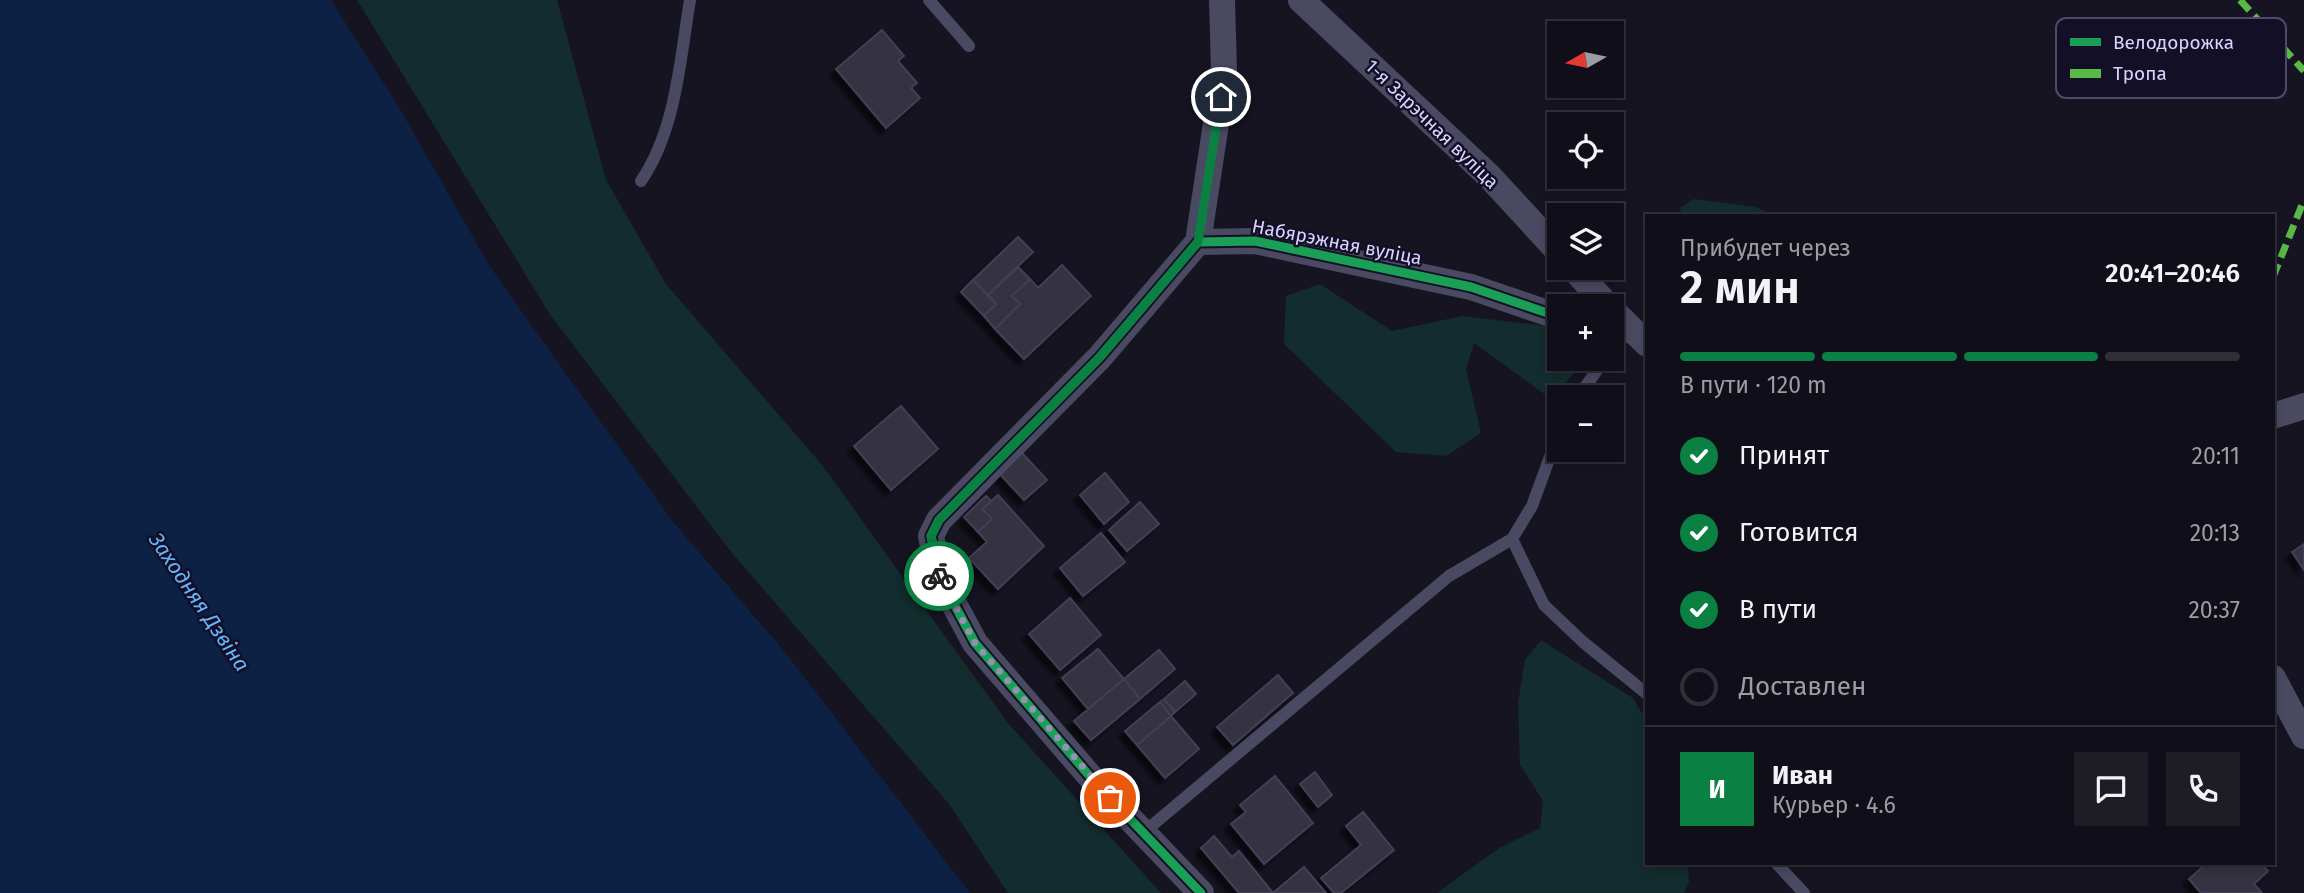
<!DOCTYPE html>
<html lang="ru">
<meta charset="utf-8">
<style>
body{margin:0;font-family:"Fira Sans",sans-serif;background:#1e1d26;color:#f1f3f6;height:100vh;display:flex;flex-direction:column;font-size:26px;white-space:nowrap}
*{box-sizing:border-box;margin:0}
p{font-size:23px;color:#9c9ca2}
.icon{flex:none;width:38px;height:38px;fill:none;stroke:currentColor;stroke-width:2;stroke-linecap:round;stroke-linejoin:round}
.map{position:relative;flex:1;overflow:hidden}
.side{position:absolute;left:1645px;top:214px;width:630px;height:651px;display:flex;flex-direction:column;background:#100f19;border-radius:0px;box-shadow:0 4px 10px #0003,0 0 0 2px #302f38}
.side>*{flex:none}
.needle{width:46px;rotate:261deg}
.buttons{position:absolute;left:1547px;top:21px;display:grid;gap:14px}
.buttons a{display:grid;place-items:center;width:77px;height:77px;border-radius:0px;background:#100f19;box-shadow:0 4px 10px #0003,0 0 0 2px #302f38;font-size:35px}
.pin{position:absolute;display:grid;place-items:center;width:60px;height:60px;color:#fff;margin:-30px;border:4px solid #fff;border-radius:50%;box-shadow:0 2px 7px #0007}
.courier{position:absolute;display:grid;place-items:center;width:70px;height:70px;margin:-35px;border:5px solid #0b8043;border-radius:50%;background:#fff;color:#222;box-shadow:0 2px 9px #0007}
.headline em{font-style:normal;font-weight:600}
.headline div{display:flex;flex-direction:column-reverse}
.headline{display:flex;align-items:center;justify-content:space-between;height:119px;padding:0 35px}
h1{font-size:46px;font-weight:600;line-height:52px}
.bar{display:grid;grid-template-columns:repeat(4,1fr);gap:10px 7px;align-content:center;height:84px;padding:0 35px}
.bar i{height:9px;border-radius:5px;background:#302f38}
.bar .current{background:#0b8043}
.bar p{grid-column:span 4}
.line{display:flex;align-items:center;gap:18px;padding:0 35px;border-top:2px solid #302f38}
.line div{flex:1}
.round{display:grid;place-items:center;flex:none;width:74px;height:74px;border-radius:0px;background:#1e1d26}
ol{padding:0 35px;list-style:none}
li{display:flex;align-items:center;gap:21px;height:77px}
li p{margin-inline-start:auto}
li .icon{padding:7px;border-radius:50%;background:#0b8043;color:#fff;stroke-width:4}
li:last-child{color:#9c9ca2}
li i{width:38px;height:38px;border:4px solid #302f38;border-radius:50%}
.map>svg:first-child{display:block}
</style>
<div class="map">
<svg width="2304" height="893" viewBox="0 0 2304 893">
<defs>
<filter id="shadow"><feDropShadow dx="-6" dy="6" stdDeviation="2" flood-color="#0009"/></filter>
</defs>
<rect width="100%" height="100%" fill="#161421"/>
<path fill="#132c2d" d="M357,0h200l49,180 60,104 156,181 185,257 154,171h-153l-59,-89 -217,-251 -181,-237z
M1694,199l62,8 16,8h-90l-2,-7z
M1320,284l72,47 70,-15 85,10 12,8v25h21l-3,11 -26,29 -77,-56 -8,26 15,64 -35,23 -50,-4 -112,-108 2,-48z
M1541,640l92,58 14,23v142h41l1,19 -5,11h-247l62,-45 41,-20 3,-27 -23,-36 -2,-62 7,-43z"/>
<path fill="#0d2144" d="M0,0h331l69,109 89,156 77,109 108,149 110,128 186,242h-970z"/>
<path fill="#343243" stroke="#433f54" stroke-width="2" filter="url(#shadow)" d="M882,30l22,26 -6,5 19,22 -6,5 9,10 -34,30 -50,-59z
M1018,237l15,15 -45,43 -15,-15z
M1062,265l29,31 -67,63 -29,-30 25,-25 -8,-8 18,-17 8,9z
M1018,267l12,12 -18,17 8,8 -25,25 -11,-13 12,-12 -8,-9z
M973,280l23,24 -12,12 -23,-24z
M901,406l37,43 -47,41 -37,-44z
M1022,453l25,27 -23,20 -25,-27z
M1105,473l24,29 -25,22 -24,-29z
M998,495l46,51 -46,43 -29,-31 18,-16 -9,-10 14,-13 -10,-10z
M986,496l5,5 -9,8 10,10 -14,13 -14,-15z
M1140,502l19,22 -32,27 -18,-21z
M1101,533l24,29 -42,34 -23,-28z
M2304,544v26l-12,-18z
M1070,598l31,37 -41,35 -31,-36z
M1098,649l26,30 -36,30 -26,-31z
M1159,650l16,19 -35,30 -16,-20z
M1278,675l15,18 -60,52 -16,-18z
M1124,679l16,20 -49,41 -17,-19z
M1185,681l11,13 -21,18 -11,-13z
M1164,699l11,13 -4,4 -11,-14z
M1160,702l11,14 -34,29 -12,-14z
M1171,716l28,33 -34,29 -28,-33z
M1315,772l17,23 -14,12 -18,-23z
M1275,776l38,47 -49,41 -33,-40 15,-12 -6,-7z
M1363,812l31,38 -53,43h-7l-13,-15 40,-33 -15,-19z
M1214,836l18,21 7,-6 34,42h-34l-38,-45z
M2207,863h53l8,8 -14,13 8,9h-61l-12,-14z
M1304,867l22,26h-53z"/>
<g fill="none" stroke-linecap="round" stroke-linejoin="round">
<path stroke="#4a4962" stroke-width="12" d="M929,0l40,46
M641,181c35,-51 39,-121 49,-181
M1612,351l11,-13
M1578,397l27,-38
M1559,432l-27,74 -20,33 32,66 39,37 64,52
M1143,833l306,-257 63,-37
M1776,863l28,30"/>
<path stroke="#4a4962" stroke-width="26" d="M1301,0l188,176 70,76
M1198,242l26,-171 -2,-71
M1573,268l35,38
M1612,310l35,34
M2273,416l31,-10
M2273,678l31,58
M1201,893l-108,-113 -118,-137 -36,-67 -8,-40 8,-16 161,-163 98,-115 57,-1 216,46 88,30"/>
<path stroke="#58b947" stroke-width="7" stroke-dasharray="14 7" stroke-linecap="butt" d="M2240,0l64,71
M2273,277l31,-77"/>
<g stroke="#130f26" stroke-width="13">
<path id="cycleway" d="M1201,893l-108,-113 -118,-137 -36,-67 -8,-40 8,-16 161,-163 98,-115 57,-1 216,46 88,30"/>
</g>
<use href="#cycleway" stroke="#1a9f57" stroke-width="9"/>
</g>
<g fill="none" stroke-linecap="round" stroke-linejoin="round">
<path stroke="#9591b1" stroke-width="7" stroke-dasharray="0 12.6" d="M939,576l36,67 135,155"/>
<path stroke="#0b8043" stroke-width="9" d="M939,576l-8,-40 8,-16 161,-163 98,-115 23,-145"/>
</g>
<g text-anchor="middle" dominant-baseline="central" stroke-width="5" stroke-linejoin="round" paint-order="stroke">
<g font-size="19" fill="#d9d4ff" stroke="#130f26">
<text transform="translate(1432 124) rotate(44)">1-я Зарэчная вуліца</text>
<text transform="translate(1337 242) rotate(11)">Набярэжная вуліца</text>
</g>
<g font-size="21" font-style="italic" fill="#62b6ff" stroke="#130f26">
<text transform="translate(199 602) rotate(56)">Заходняя Дзвіна</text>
</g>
</g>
<rect x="2056" y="18" width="230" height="80" rx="10" fill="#130f26" stroke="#4e4a67" stroke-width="2"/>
<rect x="2070" y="38" width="31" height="8" fill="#1a9f57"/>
<rect x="2070" y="69" width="31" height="9" fill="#58b947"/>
<g font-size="19" fill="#d9d4ff">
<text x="2113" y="49">Велодорожка</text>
<text x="2113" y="80">Тропа</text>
</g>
</svg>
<div class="buttons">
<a><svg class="needle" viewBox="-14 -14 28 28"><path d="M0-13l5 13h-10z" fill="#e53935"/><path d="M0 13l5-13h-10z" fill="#9c9ca2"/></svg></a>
<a><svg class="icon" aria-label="locate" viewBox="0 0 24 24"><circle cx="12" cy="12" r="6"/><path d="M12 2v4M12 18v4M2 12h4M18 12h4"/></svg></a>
<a><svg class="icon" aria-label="layers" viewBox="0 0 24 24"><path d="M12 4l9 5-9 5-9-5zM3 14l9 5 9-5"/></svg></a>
<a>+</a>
<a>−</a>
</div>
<div class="pin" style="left:1110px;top:798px;background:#ea580c"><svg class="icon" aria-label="bag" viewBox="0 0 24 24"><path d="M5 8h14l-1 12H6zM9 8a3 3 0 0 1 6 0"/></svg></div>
<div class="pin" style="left:1221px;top:97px;background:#1f2937"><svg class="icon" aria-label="home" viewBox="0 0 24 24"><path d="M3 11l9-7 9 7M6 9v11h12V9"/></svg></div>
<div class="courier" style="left:939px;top:576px"><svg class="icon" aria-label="bike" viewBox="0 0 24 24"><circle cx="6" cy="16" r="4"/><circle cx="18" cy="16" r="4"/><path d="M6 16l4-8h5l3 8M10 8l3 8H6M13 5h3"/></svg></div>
<section class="side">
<div class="headline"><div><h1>2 мин</h1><p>Прибудет через</p></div><em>20:41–20:46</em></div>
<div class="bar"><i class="current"></i><i class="current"></i><i class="current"></i><i></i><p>В пути · 120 m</p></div>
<ol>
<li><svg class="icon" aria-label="check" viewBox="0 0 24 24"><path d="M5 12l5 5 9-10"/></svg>Принят<p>20:11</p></li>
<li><svg class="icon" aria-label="check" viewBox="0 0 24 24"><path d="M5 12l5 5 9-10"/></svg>Готовится<p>20:13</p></li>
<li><svg class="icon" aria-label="check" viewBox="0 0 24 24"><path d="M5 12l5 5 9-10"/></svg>В пути<p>20:37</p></li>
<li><i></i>Доставлен</li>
</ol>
<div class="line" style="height:126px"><b class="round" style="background:#0b8043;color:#fff">И</b><div><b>Иван</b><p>Курьер · 4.6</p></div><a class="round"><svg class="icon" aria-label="chat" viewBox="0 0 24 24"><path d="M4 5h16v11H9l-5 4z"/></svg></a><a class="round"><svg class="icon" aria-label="phone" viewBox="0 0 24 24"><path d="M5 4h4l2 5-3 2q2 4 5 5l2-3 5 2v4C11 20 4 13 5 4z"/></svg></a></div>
</section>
</div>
